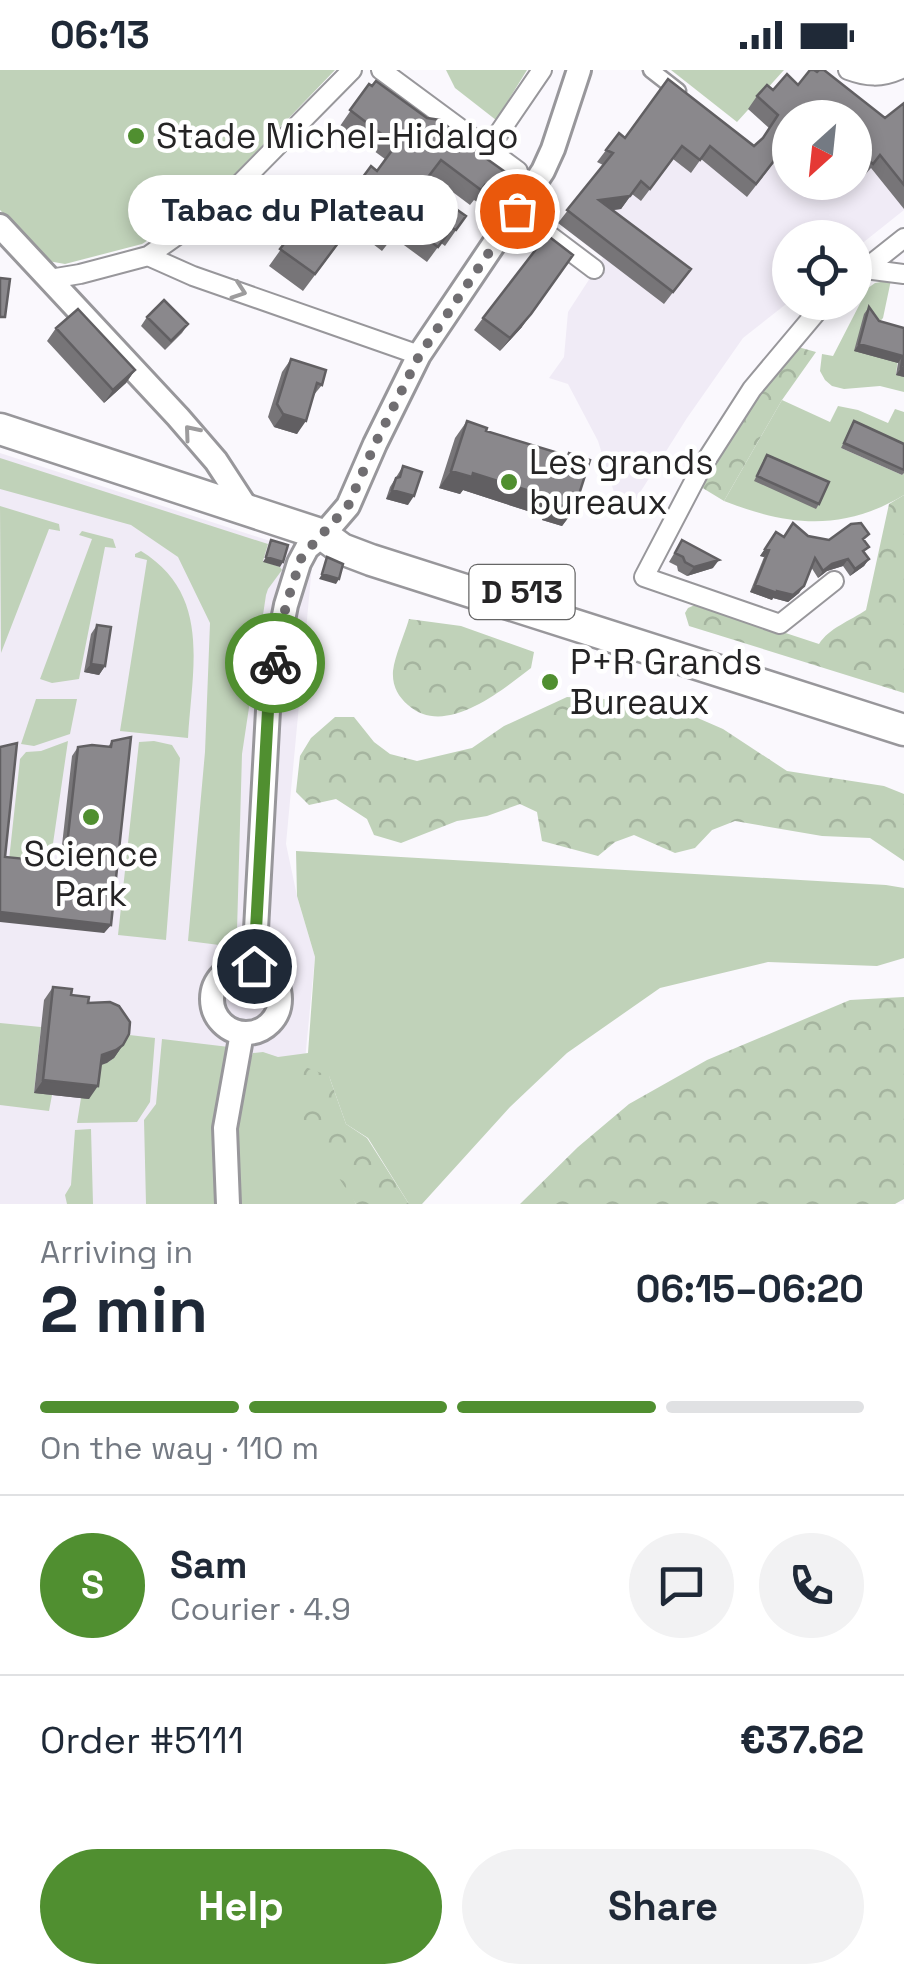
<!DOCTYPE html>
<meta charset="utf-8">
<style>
body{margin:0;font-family:"Space Grotesk",sans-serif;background:#f2f2f3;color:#1f2937;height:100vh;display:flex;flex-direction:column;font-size:38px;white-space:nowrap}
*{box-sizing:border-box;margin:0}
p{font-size:32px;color:#747a83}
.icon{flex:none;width:55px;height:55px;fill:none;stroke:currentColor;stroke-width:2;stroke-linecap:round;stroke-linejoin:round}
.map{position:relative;height:1134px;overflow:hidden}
.panel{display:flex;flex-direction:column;background:#fff;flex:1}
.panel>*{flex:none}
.needle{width:65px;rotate:207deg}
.tools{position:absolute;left:772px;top:30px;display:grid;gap:20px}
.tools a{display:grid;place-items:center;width:100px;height:100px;border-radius:50%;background:#fff;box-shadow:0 5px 15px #0003;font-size:50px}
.pin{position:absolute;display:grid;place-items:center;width:85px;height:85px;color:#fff;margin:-42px;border:5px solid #fff;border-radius:50%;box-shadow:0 2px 10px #0007}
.courier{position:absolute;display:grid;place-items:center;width:100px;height:100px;margin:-50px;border:8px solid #508f30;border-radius:50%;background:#fff;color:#222;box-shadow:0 2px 12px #0007}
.bubble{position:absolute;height:70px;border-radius:35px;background:#fff;box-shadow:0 5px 15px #0003;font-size:32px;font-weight:700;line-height:70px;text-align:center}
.headline em{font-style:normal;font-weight:700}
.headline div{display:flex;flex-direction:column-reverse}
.headline{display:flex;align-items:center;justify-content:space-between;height:170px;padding:0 40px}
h1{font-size:65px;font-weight:700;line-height:75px}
.bar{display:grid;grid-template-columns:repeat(4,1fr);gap:15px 10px;align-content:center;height:120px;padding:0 40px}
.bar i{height:12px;border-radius:8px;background:#e0e1e3}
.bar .active{background:#508f30}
.bar p{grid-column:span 4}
.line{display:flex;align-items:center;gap:25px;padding:0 40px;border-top:2px solid #e0e1e3}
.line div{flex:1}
.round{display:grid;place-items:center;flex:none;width:105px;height:105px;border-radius:52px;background:#f2f2f3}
.button{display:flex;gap:20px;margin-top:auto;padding:20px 40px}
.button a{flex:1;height:115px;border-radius:60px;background:#508f30;color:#fff;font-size:40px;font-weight:700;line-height:115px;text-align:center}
.button a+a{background:#f2f2f3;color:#1f2937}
.status{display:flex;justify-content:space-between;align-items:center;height:70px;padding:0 50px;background:#fff;direction:ltr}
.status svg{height:28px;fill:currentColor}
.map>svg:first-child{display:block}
</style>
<div class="status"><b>06:13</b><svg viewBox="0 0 49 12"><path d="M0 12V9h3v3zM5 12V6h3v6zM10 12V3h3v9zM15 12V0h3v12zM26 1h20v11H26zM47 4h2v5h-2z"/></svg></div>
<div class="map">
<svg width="904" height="1134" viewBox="0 0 904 1134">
<defs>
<pattern id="forest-crowns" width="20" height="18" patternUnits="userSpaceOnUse" patternTransform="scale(2.5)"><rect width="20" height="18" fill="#c0d2b9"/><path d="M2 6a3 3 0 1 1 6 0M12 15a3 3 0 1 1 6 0" fill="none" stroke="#a5b49f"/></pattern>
</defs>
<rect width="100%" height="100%" fill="#faf8fd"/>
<path fill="#f0ebf6" d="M797,22l-7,26v64h65v-45l49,59v14l-49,39v-11h-65v63l-47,37 -56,80 -58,92 -11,-5 -20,-64 -30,-57 -19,-6 15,-21 4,-45 35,-54 -45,-35 45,-57 7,-20 135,12z
M0,383l313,102 -27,289 11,52 18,61 -24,247h-291z"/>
<path fill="#c0d2b9" d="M0,0h335l-127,132 -66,42 -77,20 -17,-3 -48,-51z
M446,0h81l-31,50 -41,-32z
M671,0h113l-47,52z
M891,210l-8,38 -9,10 27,7 -5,39 8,3v15l-24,-6 -36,3 -12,-3 -7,-6 -5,-9 2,-17 11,2 35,-68 7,-5z
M782,330l48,22 8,-16 20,4 30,13 7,-14 9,3v37l-63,-1 61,27 2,-3v23c-62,37 -116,31 -180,6z
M0,388l268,86 -5,17 17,6 2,3 -14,19 -2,6 -24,159 -5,177 -4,13 -6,2 -39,-5 17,-189 5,-129 -32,-66 -47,-32 -131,-36z
M0,436l59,18 1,7 -11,-2 -48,124z
M82,461l31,8 3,9 -11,-1 -26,132 -27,4 -12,-4 52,-140 -13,-4z
M141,481c71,44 51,116 47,187l-68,-7 27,-171 -12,-3v-3z
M36,629h41l-7,35 -36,12 -13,-2z
M68,671l-18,123 -41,-4 11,-101 6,-7 15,-1z
M154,671l18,4 8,13 -14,182 -48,-5 21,-193z
M296,781l590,34 18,3v70l-27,8 -109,-4 -108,26 -93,65 -57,54 -88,97h-13l-41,-66 -22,-14 -17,-48 22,118 5,10h-119c-3,-51 -3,-103 16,-151l10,-1 15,5 30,-4 7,-96 -18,-61z
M0,953l41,4 -7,65 18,3 -3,16 -49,-6z
M121,964l34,4 -5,64 -13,20 -60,1 4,-25 13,-32c20,-2 26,-13 27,-32z
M162,969l67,8 -9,157h-74l-2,-84 12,-16z
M91,1059l2,75h-26l-2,-9 6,-10 4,-55z"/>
<path fill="url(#forest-crowns)" d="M798,277l18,5 -34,48 -58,101 -23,-14 55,-88z
M904,425v198l-215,-67 -4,-13 3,-5 9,-4 122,40c10,-16 31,-23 47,-34l23,-106z
M409,549l52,7 73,26 -3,16c-30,23 -86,70 -123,37 -10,-9 -16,-19 -15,-34 2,-16 11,-35 16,-52z
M567,627l94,5 62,27 64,42 97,15 20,8v67l-34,-23 -48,-2 -87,-15 -23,9 -17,18 -20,5 -41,-18 -19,7 -17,14 -56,-15 -5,-29 -17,-8 -33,12 -30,5 -56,22 -27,-8 -7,-16 -31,-20 -27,6 -13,-13 4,-36 11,-18 24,-21h19l20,25 16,12 27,7 55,-13 32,-22z
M904,927v202l-9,5h-375l58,-57 51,-43 78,-44 143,-60z
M300,995l29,11 17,48 21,14 42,66h-53l-50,-76 -15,-53z"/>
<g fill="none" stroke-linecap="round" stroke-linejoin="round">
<g stroke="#98979b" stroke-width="19">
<path id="pedestrian" d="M651,0l27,21"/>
</g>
<g stroke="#98979b" stroke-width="22">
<path id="minor" d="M381,0l107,79 54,-79
M848,0c19,7 33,8 51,0
M488,79l30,22
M517,141l77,58
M148,186l45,20 226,79
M865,199l39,5
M855,207l49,-39
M50,209l30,-5 68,-18 68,-48 136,-138
M825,232l-73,87 -52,81 -56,107 136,47 54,-43"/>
</g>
<g stroke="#98979b" stroke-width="28">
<path id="tertiary" d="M0,156l178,191 38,44 32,49
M212 929a34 34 0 1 1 68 0a34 34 0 1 1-68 0Z
M254,896l15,-274 17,-87 13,-42 8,-15 16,-13 25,-29 27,-62 44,-89 124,-184 10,-22 26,-79
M228,1134l-3,-76 17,-95"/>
</g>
<g stroke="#98979b" stroke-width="35">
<path id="primary" d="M0,359l323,106 19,14 29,11 533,170"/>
</g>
<use href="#pedestrian" stroke="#fff" stroke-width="14"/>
<use href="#minor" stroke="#fff" stroke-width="18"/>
<use href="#tertiary" stroke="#fff" stroke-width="22"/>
<use href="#primary" stroke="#fff" stroke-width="30"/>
</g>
<path fill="#777578" d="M369,14l141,95 -20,28 -4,-2 -1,2 -11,-7 -4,5 -40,-30 -17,23 23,18h30l-21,30 -4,-3 -14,19 -34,-25 -11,14 -31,-24 -48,64 -34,-25 25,-35 10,7 42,-27 6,-7 -6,-4 11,-15 20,-14 8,-12 -45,-33z
M798,15l87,33 19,-15v106l-33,-41 -7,8 -9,-6v-52h-65v24l-43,55 -46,-38 -10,14 -18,-14 -32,42 -9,-7 -11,15 -9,1 79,59 -27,35 -106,-81 45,-58 -6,-3 22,-29 6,5 129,8 8,-7 7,-11 -21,-19 9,-13 16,-6z
M869,237l10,14 25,7v49l-8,-2 2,-12 -44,-12 10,-37z
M147,247l41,7 -6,9 -17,17 -24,-24z
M483,248l39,9 -22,24 -26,-21z
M56,258l79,42 -9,13 -22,20 -57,-62z
M291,289l31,26 -9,11 -16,38 -23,-7 -6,-10 14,-45z
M467,351l19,10 81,25 2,-3 5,57 -12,16 -20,-6 1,-4 -80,-26 -3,4 -21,-6 16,-50z
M854,351l50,23v29l-2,2 -61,-27z
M767,385l52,49 -3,5 -62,-28z
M403,396l5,39 -22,-6 4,-12z
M776,462l8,5 24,-1 21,4 35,1v12l5,6 -5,7 -14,10 -7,-10 -16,5 -9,7 -7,-11 -12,26 -11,9 -15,-4 -1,2 -22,-8 14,-35 -4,-1z
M682,470l31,28 -26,8 -9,-5 -1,-5 -8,-4z
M97,555l8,41 -6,9 -15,-3 7,-38z
M112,671l-1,184 -7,8 -99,-76 55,6 12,-107 6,-9h30z
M53,917l35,16 35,42 -9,13 -13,7 -12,34 -55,-6 10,-93z"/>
<path fill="#615f62" d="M641,111l-20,28 -31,4 9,-13z
M573,185l-51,72 -22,24 10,-13z
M859,274l44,12 -5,7 -44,-12z
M901,298l3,1v8l-8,-2z
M135,300l-9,13 -22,20 9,-13z
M283,344l23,7 -9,13 -23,-7z
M451,401l22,2 82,26 -12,17 -80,-26 -3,4 -21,-6z
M392,420l22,6 -6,9 -22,-6z
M554,433l20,7 -12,16 -20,-6z
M765,479l4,1 -5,7 -4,-1z
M266,487l17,5 -3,5 -17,-5z
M848,489l-5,7 -16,5 -9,7 5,-7 9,-7z
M869,489l-5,7 -14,10 5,-7z
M719,490l-6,8 -26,8 7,-9z
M322,504l17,5 -3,5 -17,-5z
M755,515l22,6 27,-5 -5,7 -11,9 -15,-4 -1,2 -22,-8z
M91,594l14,2 -6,9 -15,-3z
M0,842l111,13 -7,8 -104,-11z
M123,975l-9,13 -7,5 -14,5 9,-13z
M43,1010l55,6 -9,13 -55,-6z"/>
<path fill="#8a888c" stroke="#615f62" stroke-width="2.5" d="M810,0h4l3,2 2,-2h5l61,48 19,-15v82l-24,-30 -7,9 -18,-14v-32h-41l-4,-3 -2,3h-18v22l-34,44 -46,-38 -10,14 -18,-14 -32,43 -9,-8 -11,15 -31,4 92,69 -18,23 -106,-82 46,-57 -7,-3 13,-17 6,5 43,-59 86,67 9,-8 15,-23 -21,-19 10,-11 6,5 14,-16 11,11z
M376,11l51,37 13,2 40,34 28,20 -1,3 3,2 -9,13 -4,-2 -2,2 -10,-7 -4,5 -40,-30 -29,38 24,18 10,-14 20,14 -10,14 -4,-2 -14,19 -34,-25 -11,13 -42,-30 11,-16 -5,-4 14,-19 6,5 19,-26 -46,-35 19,-26 3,2z
M332,130l24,19 -41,55 -35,-25 14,-18 10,7z
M547,165l26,20 -42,59 -21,24 -27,-20z
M0,208l10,1 -5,38h-5z
M164,230l24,24 -17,17 -24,-24z
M869,237l10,14 25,7v41l-3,-1 2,-12 -44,-12z
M78,239l57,61 -22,20 -57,-62z
M291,289l35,11 -4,15 -5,-2 -11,38 -23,-7 -6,-10z
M467,351l20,7 -1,3 82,25 1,-3 21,7 -16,50 -20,-7 1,-4 -82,-26 -1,4 -21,-6z
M854,351l50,23v26l-60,-27z
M767,385l62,27 -10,22 -62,-28z
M403,396l19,6 -8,24 -22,-6 4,-12 4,-1z
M793,453l15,13 21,4 22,-16 10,-1 8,11 -6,5 6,8 -6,4 6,8 -14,10 -7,-10 -16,5 -9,7 -8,-13 -11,28 -11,9 -16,-4v2l-22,-8 14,-35 -4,-1 11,-17 8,5z
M271,470l17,5 -5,17 -17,-5z
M682,470l37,20 -25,7 -9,-5 -2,-5 -8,-4z
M327,487l16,7 -4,15 -17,-5z
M97,555l14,2 -6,39 -14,-2z
M131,667l-20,188 -111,-13v-165l17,-4 -12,114 60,6 13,-116 14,-2 19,2 1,-6z
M53,917l19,2 -1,6 18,2 -1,6 22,-1 9,4 11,16 -1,12 -6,11 -7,5 -14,5 -4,31 -55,-6z"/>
<defs><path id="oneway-chevron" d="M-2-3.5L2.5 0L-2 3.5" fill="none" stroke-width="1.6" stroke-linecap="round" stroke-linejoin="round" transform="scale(2.5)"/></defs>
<g stroke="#9d9c9d">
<use href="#oneway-chevron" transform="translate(239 221) rotate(19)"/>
<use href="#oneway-chevron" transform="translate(191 362) rotate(-130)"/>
</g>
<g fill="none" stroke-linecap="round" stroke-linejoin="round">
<path stroke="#706e71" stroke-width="10" stroke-dasharray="0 18" d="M275,593l11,-58 16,-49 46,-50 27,-62 44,-88 98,-145"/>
<path stroke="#508f30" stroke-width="12" d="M254,896l15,-274 6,-29"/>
</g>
<g fill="#508f30" stroke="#fff" stroke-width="4">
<circle cx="136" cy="66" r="10"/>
<circle cx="509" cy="412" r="10"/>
<circle cx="550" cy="612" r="10"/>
<circle cx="91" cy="747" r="10"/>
</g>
<g text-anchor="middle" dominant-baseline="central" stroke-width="9" stroke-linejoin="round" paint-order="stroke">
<rect fill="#fff" stroke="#666" stroke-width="2.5" x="469.5" y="495" width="105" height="54" rx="8"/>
<g font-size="32" font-weight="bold" fill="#252425">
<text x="522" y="522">D 513</text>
</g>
<g font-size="35" fill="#252425" stroke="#fff" text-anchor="start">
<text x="156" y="66">Stade Michel-Hidalgo</text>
<text x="529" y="392">Les grands<tspan x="529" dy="40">bureaux</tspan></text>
<text x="570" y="592">P+R Grands<tspan x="570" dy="40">Bureaux</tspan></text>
<text x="91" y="784" text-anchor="middle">Science<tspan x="91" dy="40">Park</tspan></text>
</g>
</g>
</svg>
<div class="tools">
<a><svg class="needle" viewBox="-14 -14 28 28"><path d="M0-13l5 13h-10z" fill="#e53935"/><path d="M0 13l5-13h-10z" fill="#747a83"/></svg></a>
<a><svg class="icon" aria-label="locate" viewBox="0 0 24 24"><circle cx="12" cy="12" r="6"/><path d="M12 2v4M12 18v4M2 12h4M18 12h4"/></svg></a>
</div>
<div class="pin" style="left:517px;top:141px;background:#ea580c"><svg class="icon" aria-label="bag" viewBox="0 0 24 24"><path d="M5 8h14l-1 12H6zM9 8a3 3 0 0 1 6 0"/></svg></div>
<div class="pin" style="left:254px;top:896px;background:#1f2937"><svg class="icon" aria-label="home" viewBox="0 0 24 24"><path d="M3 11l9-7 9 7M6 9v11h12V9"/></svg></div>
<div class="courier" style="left:275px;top:593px"><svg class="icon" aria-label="bike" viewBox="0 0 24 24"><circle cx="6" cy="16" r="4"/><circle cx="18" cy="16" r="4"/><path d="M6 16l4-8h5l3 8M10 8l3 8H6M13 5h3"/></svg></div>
<div class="bubble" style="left:128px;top:105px;width:330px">Tabac du Plateau</div>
</div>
<section class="panel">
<div class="headline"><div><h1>2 min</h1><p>Arriving in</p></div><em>06:15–06:20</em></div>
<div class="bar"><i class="active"></i><i class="active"></i><i class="active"></i><i></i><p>On the way · 110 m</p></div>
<div class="line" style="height:180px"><b class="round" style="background:#508f30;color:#fff">S</b><div><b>Sam</b><p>Courier · 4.9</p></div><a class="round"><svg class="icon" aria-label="chat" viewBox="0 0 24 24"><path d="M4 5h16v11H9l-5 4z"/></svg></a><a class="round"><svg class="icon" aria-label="phone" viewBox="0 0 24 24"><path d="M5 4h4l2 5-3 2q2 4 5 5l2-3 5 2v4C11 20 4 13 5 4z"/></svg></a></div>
<div class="line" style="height:130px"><div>Order #5111</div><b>€37.62</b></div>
<div class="button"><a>Help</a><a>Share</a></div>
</section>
